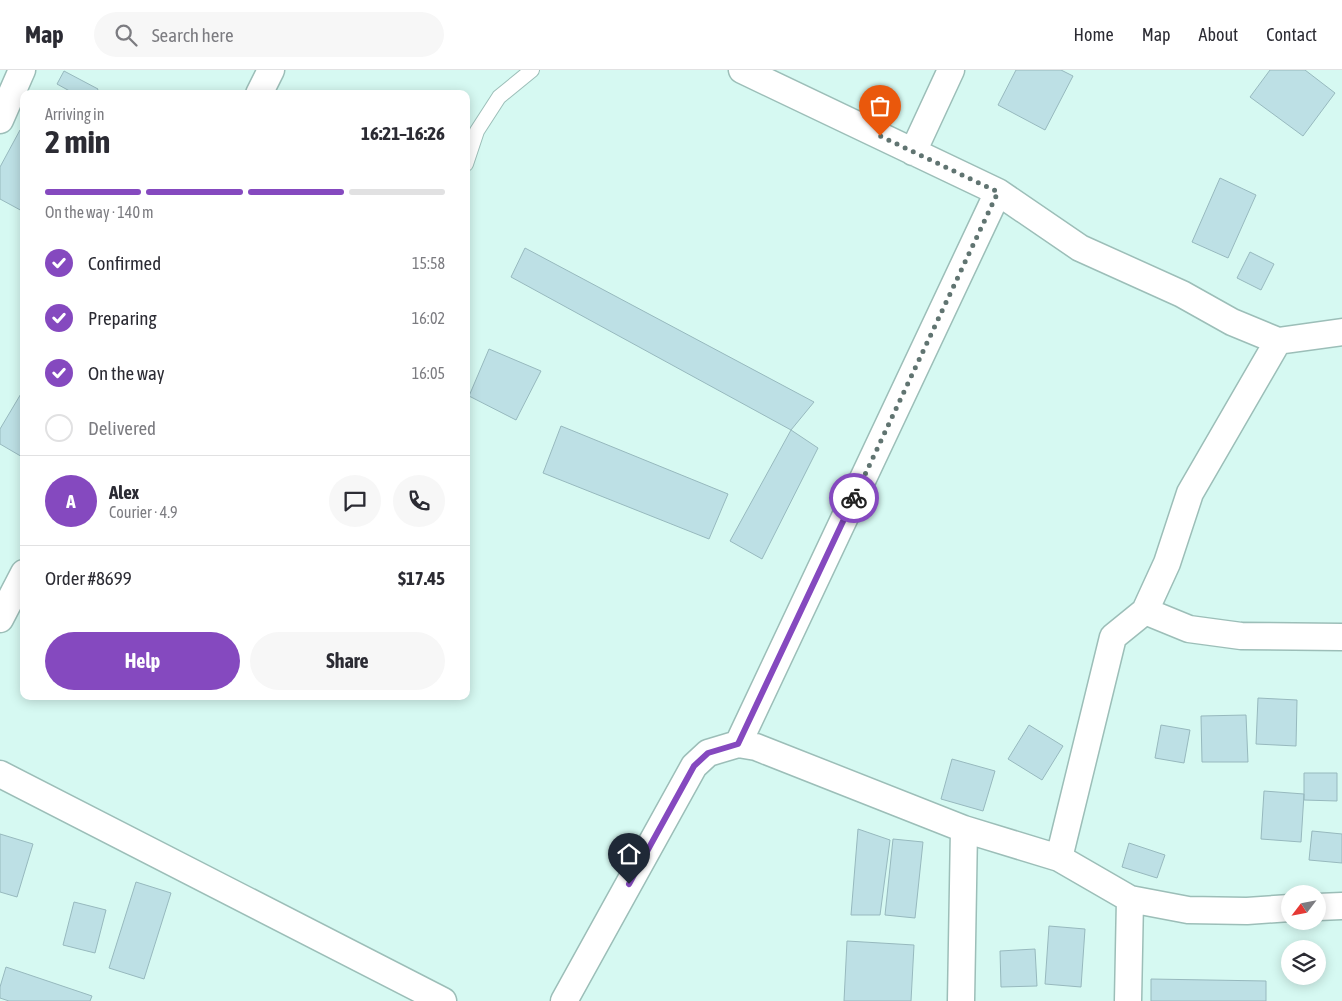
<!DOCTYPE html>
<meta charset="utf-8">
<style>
body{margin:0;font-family:"Asap Condensed",sans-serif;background:#f7f7f7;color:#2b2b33;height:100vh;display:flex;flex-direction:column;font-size:19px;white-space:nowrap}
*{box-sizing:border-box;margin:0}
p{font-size:16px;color:#7c7c81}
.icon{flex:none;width:28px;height:28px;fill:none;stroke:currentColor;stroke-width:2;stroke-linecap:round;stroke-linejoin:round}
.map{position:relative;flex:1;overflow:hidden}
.sheet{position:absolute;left:20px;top:20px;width:450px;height:610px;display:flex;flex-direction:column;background:#fff;border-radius:10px;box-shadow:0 2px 12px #0003}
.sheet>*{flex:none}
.needle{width:32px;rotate:238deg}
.buttons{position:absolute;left:1281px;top:815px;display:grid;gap:10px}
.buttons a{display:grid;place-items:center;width:45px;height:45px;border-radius:50%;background:#fff;box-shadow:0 2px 12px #0003;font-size:25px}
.pin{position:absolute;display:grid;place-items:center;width:42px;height:42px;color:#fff;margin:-51px -21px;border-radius:50% 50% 50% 0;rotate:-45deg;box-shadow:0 0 5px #0007}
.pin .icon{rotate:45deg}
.courier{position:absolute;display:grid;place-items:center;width:50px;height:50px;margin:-25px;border:4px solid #8549bf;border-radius:50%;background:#fff;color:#222;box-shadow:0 1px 6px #0007}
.overview em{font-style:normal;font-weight:700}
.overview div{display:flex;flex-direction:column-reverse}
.overview{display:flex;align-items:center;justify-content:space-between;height:85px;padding:0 25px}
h1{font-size:32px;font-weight:700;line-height:38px}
.bar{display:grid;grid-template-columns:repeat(4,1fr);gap:8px 5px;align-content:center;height:60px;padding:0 25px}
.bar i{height:6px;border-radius:4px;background:#e1e1e2}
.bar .selected{background:#8549bf}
.bar p{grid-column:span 4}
.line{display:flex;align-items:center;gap:12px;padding:0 25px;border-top:1px solid #e1e1e2}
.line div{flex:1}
.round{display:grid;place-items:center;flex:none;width:52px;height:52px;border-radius:26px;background:#f7f7f7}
ol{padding:0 25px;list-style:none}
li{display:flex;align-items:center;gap:15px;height:55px}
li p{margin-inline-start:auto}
li .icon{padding:5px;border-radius:50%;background:#8549bf;color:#fff;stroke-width:4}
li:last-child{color:#7c7c81}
li i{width:28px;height:28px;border:2px solid #e1e1e2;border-radius:50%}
.button{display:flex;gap:10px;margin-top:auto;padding:10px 25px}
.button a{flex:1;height:58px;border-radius:30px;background:#8549bf;color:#fff;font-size:20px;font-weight:700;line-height:58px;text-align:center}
.button a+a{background:#f7f7f7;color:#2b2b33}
header{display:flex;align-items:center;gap:30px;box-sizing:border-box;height:70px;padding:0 25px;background:#fff;border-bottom:1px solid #e1e1e2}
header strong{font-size:24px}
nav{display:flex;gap:28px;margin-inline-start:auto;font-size:18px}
.search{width:350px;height:45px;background:#f7f7f7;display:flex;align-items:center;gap:12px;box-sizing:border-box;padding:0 18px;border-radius:28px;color:#7c7c81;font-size:19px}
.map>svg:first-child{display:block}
</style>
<header>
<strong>Map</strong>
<div class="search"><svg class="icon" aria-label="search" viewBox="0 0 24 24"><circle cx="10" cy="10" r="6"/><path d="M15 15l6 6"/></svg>Search here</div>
<nav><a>Home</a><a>Map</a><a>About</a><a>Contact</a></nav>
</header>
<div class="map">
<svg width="1342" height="931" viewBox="0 0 1342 931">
<rect width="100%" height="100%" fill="#d6f9f2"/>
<path fill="#bde0e5" stroke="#97b9be" d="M1016,0h45l12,6 -28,54 -47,-25z
M1270,0h35l30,23 -32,43 -53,-39z
M64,1l34,18 -2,5h-21l-18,-10z
M20,60l4,2v80l-24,-13v-32z
M1220,108l36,17 -28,63 -36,-16z
M525,178l289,154 -23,28 -280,-153z
M1250,182l24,12 -13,26 -24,-12z
M489,279l52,22 -25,49 -47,-24z
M22,322l2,2v64l-24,-14v-15z
M561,356l167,68 -19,45 -166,-66z
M791,360l27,18 -56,111 -32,-18z
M1258,628l39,2 -1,46 -40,-2z
M1246,645l2,47h-46l-1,-46z
M1029,655l34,21 -21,34 -34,-21z
M1161,655l29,5 -6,33 -29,-5z
M952,689l43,12 -12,40 -42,-12z
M1304,703h33v28l-33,-1z
M1264,721l40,3 -3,48 -40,-3z
M858,759l32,11 -10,75h-29z
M1312,761l30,3v29l-33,-3z
M0,764l33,10 -16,53 -17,-5z
M893,769l30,3 -8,76 -30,-3z
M1129,773l36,12 -8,23 -35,-11z
M136,812l35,11 -27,86 -35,-11z
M74,832l32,8 -11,43 -32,-8z
M1049,856l36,3 -4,58 -36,-3z
M847,871l67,4 -3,56h-67z
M1035,879l2,37 -36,1 -1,-36z
M6,897l86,29 -2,5h-81l-9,-3v-11z
M1151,909l115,2v20h-115z"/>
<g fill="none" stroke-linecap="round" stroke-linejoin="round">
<g stroke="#9cbeb8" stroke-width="16">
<path id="service" d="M466,94l11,-33 22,-34 33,-27"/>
</g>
<g stroke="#9cbeb8" stroke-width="29">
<path id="minor" d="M742,0l256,122 82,56 102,46 50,28 46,19 64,-9
M259,24l12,-24
M0,50l22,-50
M913,82l38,-82
M1145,541l44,18 52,7 101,1
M0,549l24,-46
M738,674l260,-552
M0,704l443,227
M1059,788l54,-221 32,-26 22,-48 23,-70 88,-152
M1318,837l24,-1
M564,931l130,-235 14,-13 30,-9 18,3 208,82 95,29 71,41 58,11 59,1 43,-3
M961,931l3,-172
M1128,931l2,-102"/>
</g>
<use href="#service" stroke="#fff" stroke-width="14"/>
<use href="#minor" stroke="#fff" stroke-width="26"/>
</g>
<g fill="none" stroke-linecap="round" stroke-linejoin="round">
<path stroke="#607471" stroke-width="5" stroke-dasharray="0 9" d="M854,428l144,-306 -118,-56"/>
<path stroke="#8549bf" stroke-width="6" d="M629,814l65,-118 14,-13 30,-9 116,-246"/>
</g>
</svg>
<div class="buttons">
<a><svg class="needle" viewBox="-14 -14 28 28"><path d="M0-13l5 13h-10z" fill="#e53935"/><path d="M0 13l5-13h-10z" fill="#7c7c81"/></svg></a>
<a><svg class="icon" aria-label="layers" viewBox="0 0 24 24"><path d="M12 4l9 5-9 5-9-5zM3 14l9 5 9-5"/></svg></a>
</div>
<div class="pin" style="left:880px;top:66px;background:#ea580c"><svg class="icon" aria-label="bag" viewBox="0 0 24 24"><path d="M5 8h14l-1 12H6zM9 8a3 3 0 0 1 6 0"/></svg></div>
<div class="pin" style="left:629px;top:814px;background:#1f2937"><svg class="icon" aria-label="home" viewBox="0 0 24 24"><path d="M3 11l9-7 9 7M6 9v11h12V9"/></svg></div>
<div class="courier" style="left:854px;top:428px"><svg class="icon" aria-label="bike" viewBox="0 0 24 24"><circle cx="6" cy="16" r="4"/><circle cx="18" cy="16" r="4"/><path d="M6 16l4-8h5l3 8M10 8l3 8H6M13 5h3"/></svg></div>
<section class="sheet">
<div class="overview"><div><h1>2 min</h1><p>Arriving in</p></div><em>16:21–16:26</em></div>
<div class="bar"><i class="selected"></i><i class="selected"></i><i class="selected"></i><i></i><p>On the way · 140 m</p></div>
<ol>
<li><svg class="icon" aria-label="check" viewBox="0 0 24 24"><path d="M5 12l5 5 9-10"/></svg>Confirmed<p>15:58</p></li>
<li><svg class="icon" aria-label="check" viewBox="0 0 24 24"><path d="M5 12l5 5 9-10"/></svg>Preparing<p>16:02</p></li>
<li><svg class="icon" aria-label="check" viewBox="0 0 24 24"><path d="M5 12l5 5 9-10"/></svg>On the way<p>16:05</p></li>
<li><i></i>Delivered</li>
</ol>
<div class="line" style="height:90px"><b class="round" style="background:#8549bf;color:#fff">A</b><div><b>Alex</b><p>Courier · 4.9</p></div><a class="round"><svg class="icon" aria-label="chat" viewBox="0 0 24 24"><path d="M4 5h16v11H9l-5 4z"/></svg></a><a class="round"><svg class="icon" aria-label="phone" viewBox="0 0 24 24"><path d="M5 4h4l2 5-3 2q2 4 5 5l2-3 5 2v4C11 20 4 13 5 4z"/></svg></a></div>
<div class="line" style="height:65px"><div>Order #8699</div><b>$17.45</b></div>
<div class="button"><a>Help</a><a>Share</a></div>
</section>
</div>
